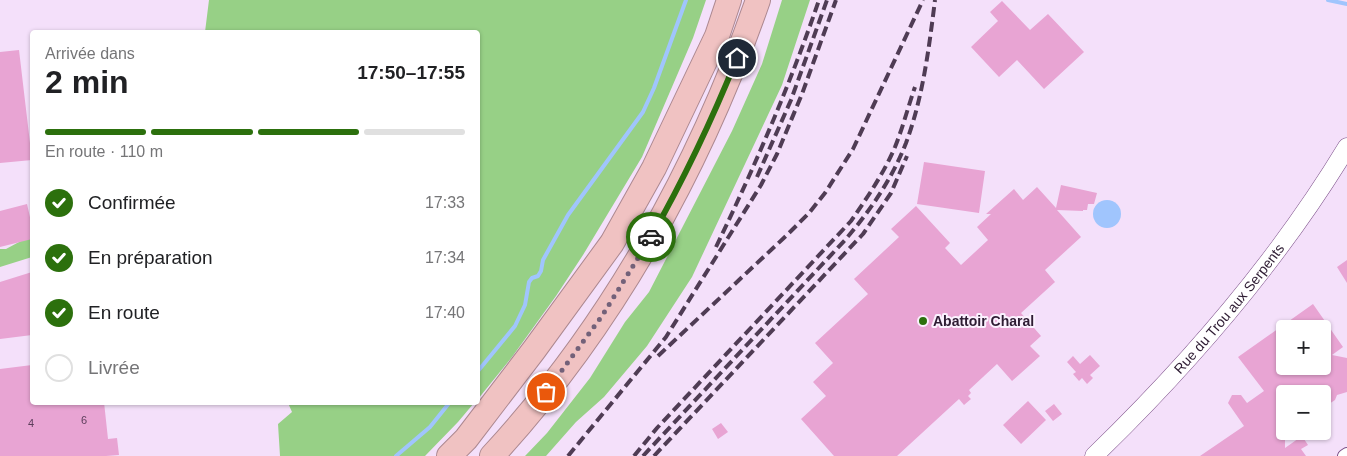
<!DOCTYPE html>
<html lang="fr">
<meta charset="utf-8">
<style>
body{margin:0;font-family:Arial,sans-serif;background:#f6f6f6;color:#202124;height:100vh;display:flex;flex-direction:column;font-size:19px;white-space:nowrap}
*{box-sizing:border-box;margin:0}
p{font-size:16px;color:#757577}
.icon{flex:none;width:28px;height:28px;fill:none;stroke:currentColor;stroke-width:2;stroke-linecap:round;stroke-linejoin:round}
.map{position:relative;flex:1;overflow:hidden}
.sheet{position:absolute;left:30px;top:30px;width:450px;height:375px;display:flex;flex-direction:column;background:#fff;border-radius:5px;box-shadow:0 1px 4px #0004}
.sheet>*{flex:none}
.tools{position:absolute;left:1276px;top:320px;display:grid;gap:10px}
.tools a{display:grid;place-items:center;width:55px;height:55px;border-radius:5px;background:#fff;box-shadow:0 1px 4px #0004;font-size:25px}
.pin{position:absolute;display:grid;place-items:center;width:42px;height:42px;color:#fff;margin:-21px;border:2px solid #fff;border-radius:50%;box-shadow:0 1px 5px #0007}
.courier{position:absolute;display:grid;place-items:center;width:50px;height:50px;margin:-25px;border:4px solid #2c700d;border-radius:50%;background:#fff;color:#222;box-shadow:0 1px 6px #0007}
.head em{font-style:normal;font-weight:700}
.head div{display:flex;flex-direction:column-reverse}
.head{display:flex;align-items:center;justify-content:space-between;height:85px;padding:0 15px}
h1{font-size:32px;font-weight:700;line-height:38px}
.bar{display:grid;grid-template-columns:repeat(4,1fr);gap:8px 5px;align-content:center;height:60px;padding:0 15px}
.bar i{height:6px;border-radius:4px;background:#e0e0e0}
.bar .on{background:#2c700d}
.bar p{grid-column:span 4}
ol{padding:0 15px;list-style:none}
li{display:flex;align-items:center;gap:15px;height:55px}
li p{margin-inline-start:auto}
li .icon{padding:5px;border-radius:50%;background:#2c700d;color:#fff;stroke-width:4}
li:last-child{color:#757577}
li i{width:28px;height:28px;border:2px solid #e0e0e0;border-radius:50%}
.map>svg:first-child{display:block}
</style>
<div class="map">
<svg width="1347" height="456" viewBox="0 0 1347 456">
<rect width="100%" height="100%" fill="#f4e0fa"/>
<path fill="#97d086" d="M209,0h497l-13,38 -51,119 -59,98 -27,41 -44,61 -34,42v-367h-273z
M782,0h28l-28,85 -90,192 -45,69 -43,51 -28,25 -30,34h-21l22,-23 43,-55 35,-56 24,-30 83,-161 30,-67z
M32,235v22l-32,10v-18h6z
M288,403h186l-16,19 -33,34h-145l-2,-32 14,-12z"/>
<path fill="#a0c5fd" d="M1093 214a14 14 0 1 1 28 0a14 14 0 1 1-28 0Z"/>
<g fill="none" stroke-linecap="round" stroke-linejoin="round">
<path stroke="#a0c5fd" stroke-width="4" d="M1328,0l19,4
M478,371l37,-45 10,-21 4,-23 3,-4 6,-2 3,-5 2,-11 25,-45 75,-103 11,-24 32,-88
M396,456l34,-29 20,-25"/>
</g>
<path fill="#e8a4d3" fill-rule="evenodd" d="M1002,1l28,29 18,-16 36,38 -40,37 -27,-29 -18,17 -28,-30 27,-26 -8,-9z
M19,50l13,110 -32,3v-111z
M924,162l61,9 -6,42 -62,-9z
M1061,185l36,8 -3,11h-6l-1,6h-4v1l-26,-1 24,27 -36,33 10,12 -34,31 20,23 -11,10 10,10 -28,25 -15,-17 -28,26 2,3 -3,3 3,3 -7,6 -5,-6 -62,57h-63l-33,-37 25,-23 -13,-14 20,-19 -18,-20 53,-49 -14,-15 45,-42 -8,-8 25,-23 34,37 -5,5 16,17 27,-25 -11,-13 14,-13h-5l28,-25 9,11 14,-13 19,21z
M27,204l5,22v13l-32,8v-36z
M1347,260v23l-10,-16z
M32,272v63l-32,4v-57z
M1313,304l30,43 -11,8 15,3v34l-10,3 -2,5 -6,4h-7v-10h-37v54l17,-12 6,9 -7,4 5,7h-106l44,-30 -16,-23 4,-8h9l6,8 17,-12 -26,-34zM1285,329h37v37h-37z
M1090,355l10,11 -10,9 3,3 -6,6 -5,-6 -3,3 -6,-7 3,-2 -9,-10 6,-6 7,8z
M32,365v37h72l4,37 9,-1 2,17 -13,1h-106v-87z
M1028,401l18,19 -25,24 -18,-19z
M1054,404l8,10 -9,7 -8,-10z
M721,423l7,9 -10,7 -6,-10z"/>
<g fill="none" stroke-linecap="round" stroke-linejoin="round">
<g stroke="#7b4f88" stroke-width="14">
<path id="street" d="M1344,456l3,-2"/>
</g>
<g stroke="#7b4f88" stroke-width="19">
<g id="secondary">
<path id="s1" d="M1094,456c96,-93 184,-195 253,-309"/>
</g>
</g>
<g stroke="#ac8890" stroke-width="26">
<path id="highway" d="M449,456l17,-17 68,-89 78,-107 42,-75 63,-132 12,-36
M492,456c120,-130 208,-289 266,-456"/>
</g>
<use href="#street" stroke="#fff" stroke-width="12"/>
<use href="#secondary" stroke="#fff" stroke-width="18"/>
<use href="#highway" stroke="#f0c2c2" stroke-width="24"/>
<path stroke="#4f3c54" stroke-width="4" stroke-dasharray="10 5" stroke-linecap="butt" d="M757,177l34,-77 36,-100
M716,247c39,-81 74,-162 103,-247
M658,356l129,-121 22,-22 16,-20 28,-44 70,-149
M568,456l98,-119 95,-152 16,-31 25,-60 34,-94
M634,456l23,-28 194,-207c16,-23 33,-48 44,-74 8,-20 13,-40 20,-60
M643,456l202,-216c25,-29 47,-61 61,-97 17,-46 23,-95 29,-143
M654,456l209,-222 28,-41 16,-37"/>
</g>
<g fill="none" stroke-linecap="round" stroke-linejoin="round">
<path stroke="#736179" stroke-width="5" stroke-dasharray="0 9" d="M546,392l56,-76 49,-79"/>
<path stroke="#2c700d" stroke-width="6" d="M651,237c33,-58 61,-117 86,-179"/>
</g>
<circle fill="#2c700d" stroke="#fbf1fe" stroke-width="2" cx="923" cy="321" r="5"/>
<g text-anchor="middle" dominant-baseline="central" stroke-width="4" stroke-linejoin="round" paint-order="stroke">
<g font-size="11" fill="#5c3e5b">
<text x="84" y="420">6</text>
<text x="31" y="423">4</text>
</g>
<g font-size="14" fill="#2e1c33" stroke="#fbf1fe">
<text stroke="none"><textPath href="#s1" startOffset="200">Rue du Trou aux Serpents</textPath></text>
</g>
<g font-size="14" font-weight="bold" fill="#2e1c33" stroke="#fbf1fe" text-anchor="start">
<text x="933" y="321">Abattoir Charal</text>
</g>
</g>
</svg>
<div class="tools">
<a>+</a>
<a>−</a>
</div>
<div class="pin" style="left:546px;top:392px;background:#ea580c"><svg class="icon" aria-label="bag" viewBox="0 0 24 24"><path d="M5 8h14l-1 12H6zM9 8a3 3 0 0 1 6 0"/></svg></div>
<div class="pin" style="left:737px;top:58px;background:#1f2937"><svg class="icon" aria-label="home" viewBox="0 0 24 24"><path d="M3 11l9-7 9 7M6 9v11h12V9"/></svg></div>
<div class="courier" style="left:651px;top:237px"><svg class="icon" aria-label="car" viewBox="0 0 24 24"><path d="M5 17H2v-5l4-1 3-4h7l3 4 3 1v5h-3M9 17h6M6 11h13"/><circle cx="7" cy="17" r="2"/><circle cx="17" cy="17" r="2"/></svg></div>
<section class="sheet">
<div class="head"><div><h1>2 min</h1><p>Arrivée dans</p></div><em>17:50–17:55</em></div>
<div class="bar"><i class="on"></i><i class="on"></i><i class="on"></i><i></i><p>En route · 110 m</p></div>
<ol>
<li><svg class="icon" aria-label="check" viewBox="0 0 24 24"><path d="M5 12l5 5 9-10"/></svg>Confirmée<p>17:33</p></li>
<li><svg class="icon" aria-label="check" viewBox="0 0 24 24"><path d="M5 12l5 5 9-10"/></svg>En préparation<p>17:34</p></li>
<li><svg class="icon" aria-label="check" viewBox="0 0 24 24"><path d="M5 12l5 5 9-10"/></svg>En route<p>17:40</p></li>
<li><i></i>Livrée</li>
</ol>
</section>
</div>
